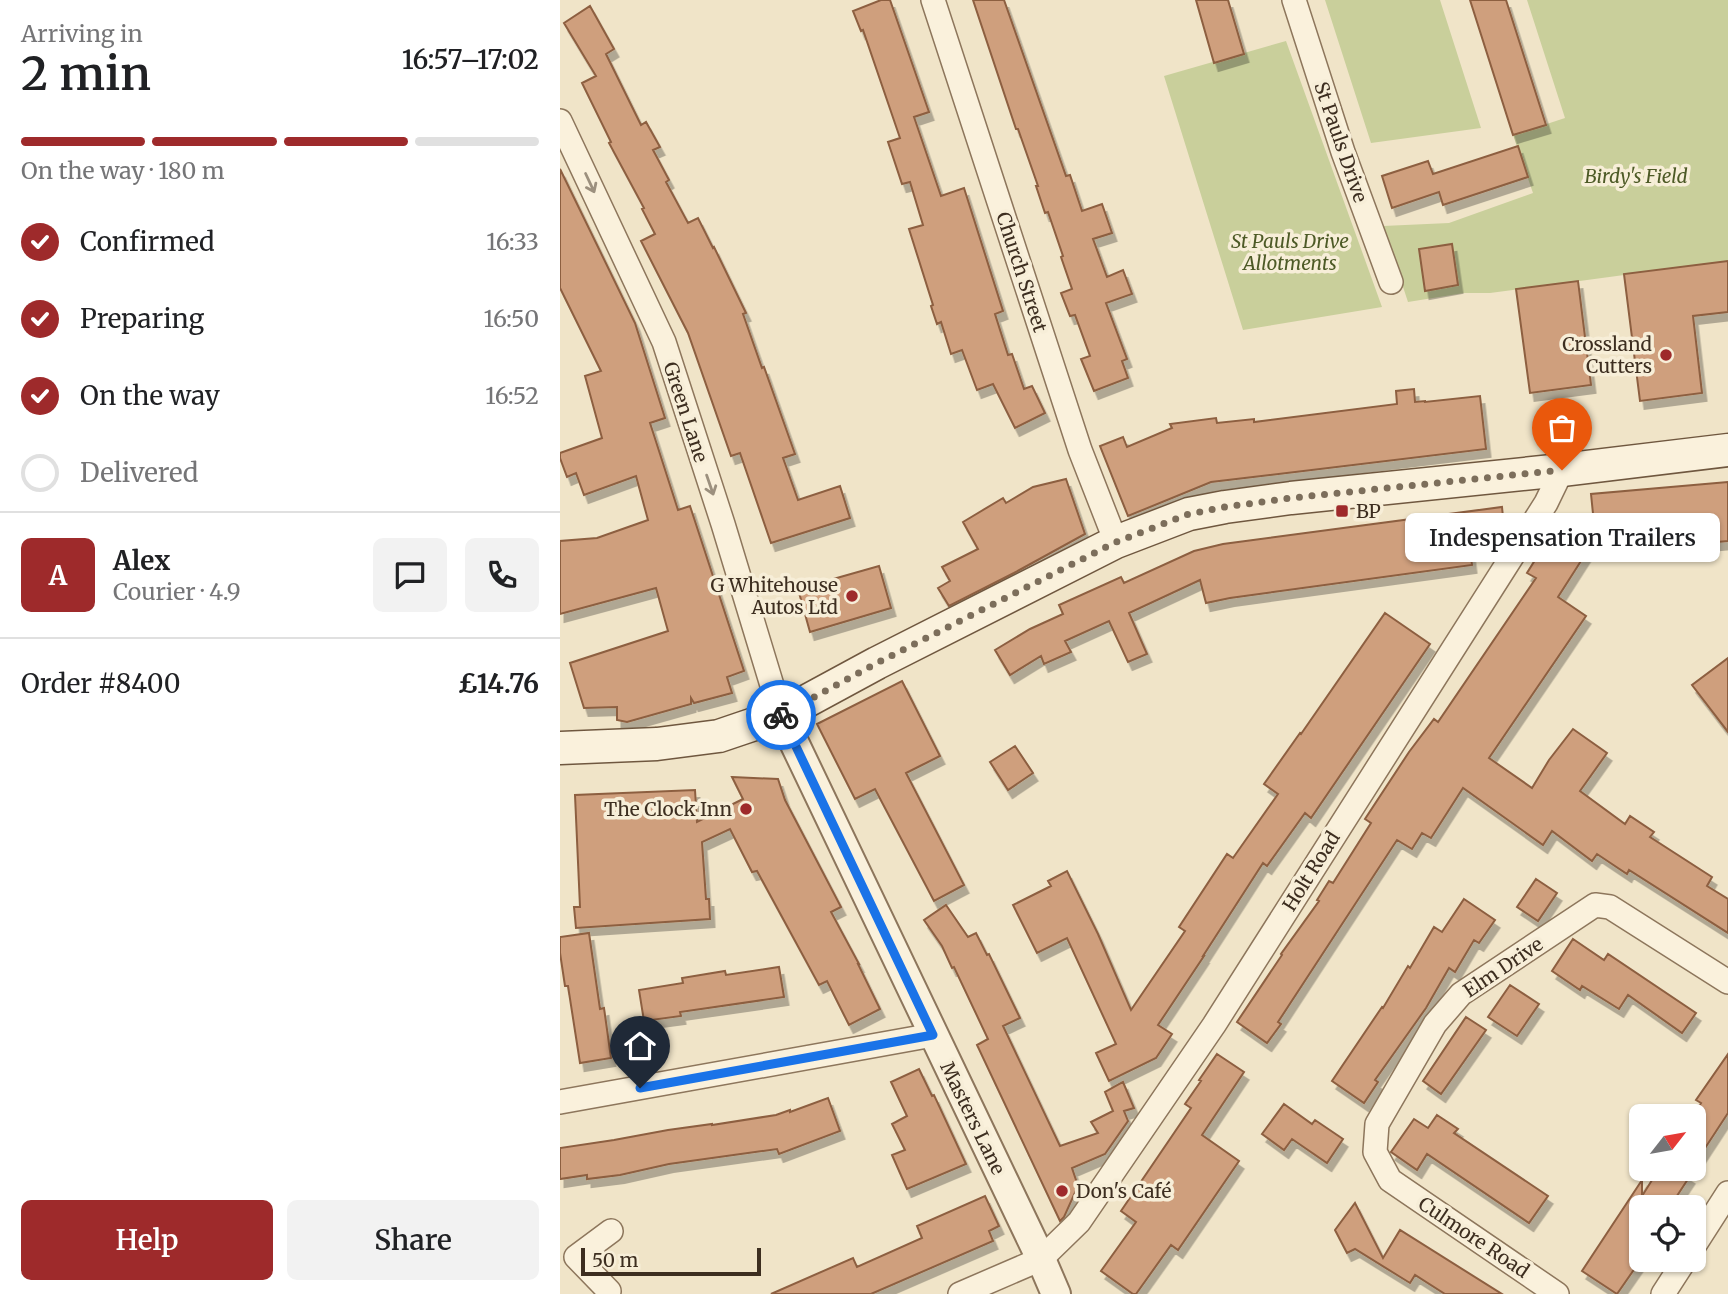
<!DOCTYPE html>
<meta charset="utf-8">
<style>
body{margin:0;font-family:Merriweather,serif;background:#f2f2f2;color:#202124;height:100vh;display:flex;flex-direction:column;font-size:26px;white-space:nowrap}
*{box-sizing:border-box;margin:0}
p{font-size:23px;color:#757577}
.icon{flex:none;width:38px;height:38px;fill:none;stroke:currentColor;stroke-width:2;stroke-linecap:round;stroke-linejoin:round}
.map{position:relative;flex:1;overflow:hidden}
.details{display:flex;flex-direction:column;background:#fff;width:560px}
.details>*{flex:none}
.needle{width:46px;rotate:59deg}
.fabs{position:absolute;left:1069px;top:1104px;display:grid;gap:14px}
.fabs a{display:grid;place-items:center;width:77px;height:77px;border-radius:10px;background:#fff;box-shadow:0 2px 5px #0004;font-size:35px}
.scale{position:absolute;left:21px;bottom:18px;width:180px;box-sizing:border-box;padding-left:7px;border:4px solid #3d2e20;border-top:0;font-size:19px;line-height:24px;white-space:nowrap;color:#3d2e20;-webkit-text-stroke:5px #f7eed8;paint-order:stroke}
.pin{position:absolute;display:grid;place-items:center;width:60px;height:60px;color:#fff;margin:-72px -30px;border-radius:50% 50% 50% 0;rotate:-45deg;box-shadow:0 0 7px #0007}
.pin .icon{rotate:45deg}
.courier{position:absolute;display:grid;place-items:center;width:70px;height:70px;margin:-35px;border:5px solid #1a73e8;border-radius:50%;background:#fff;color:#222;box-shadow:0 2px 9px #0007}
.bubble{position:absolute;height:49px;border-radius:10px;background:#fff;box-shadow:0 2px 5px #0004;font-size:23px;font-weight:600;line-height:49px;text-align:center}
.overview em{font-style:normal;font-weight:600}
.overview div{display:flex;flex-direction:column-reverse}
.overview{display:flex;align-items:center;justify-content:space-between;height:119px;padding:0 21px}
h1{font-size:46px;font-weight:600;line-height:52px}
.bar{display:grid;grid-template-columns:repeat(4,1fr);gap:10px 7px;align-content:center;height:84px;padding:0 21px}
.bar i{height:9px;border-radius:5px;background:#e0e0e0}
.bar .active{background:#9e2a2b}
.bar p{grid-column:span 4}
.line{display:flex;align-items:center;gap:18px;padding:0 21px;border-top:2px solid #e0e0e0}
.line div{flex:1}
.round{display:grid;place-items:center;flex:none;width:74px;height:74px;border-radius:10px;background:#f2f2f2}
ol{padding:0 21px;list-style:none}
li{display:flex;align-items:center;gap:21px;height:77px}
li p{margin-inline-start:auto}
li .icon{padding:7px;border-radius:50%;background:#9e2a2b;color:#fff;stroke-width:4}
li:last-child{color:#757577}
li i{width:38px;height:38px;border:4px solid #e0e0e0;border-radius:50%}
.button{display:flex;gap:14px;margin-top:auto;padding:14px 21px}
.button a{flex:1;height:80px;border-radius:10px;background:#9e2a2b;color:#fff;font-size:28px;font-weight:600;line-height:80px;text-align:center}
.button a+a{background:#f2f2f2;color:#202124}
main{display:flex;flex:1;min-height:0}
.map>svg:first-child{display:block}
</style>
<main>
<section class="details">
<div class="overview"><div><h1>2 min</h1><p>Arriving in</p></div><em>16:57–17:02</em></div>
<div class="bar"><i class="active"></i><i class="active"></i><i class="active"></i><i></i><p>On the way · 180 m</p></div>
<ol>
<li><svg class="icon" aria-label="check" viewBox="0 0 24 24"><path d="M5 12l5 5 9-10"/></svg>Confirmed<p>16:33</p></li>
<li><svg class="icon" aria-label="check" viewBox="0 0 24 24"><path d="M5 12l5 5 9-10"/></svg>Preparing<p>16:50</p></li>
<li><svg class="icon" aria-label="check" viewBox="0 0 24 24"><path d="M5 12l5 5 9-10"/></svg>On the way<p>16:52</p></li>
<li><i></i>Delivered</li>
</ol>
<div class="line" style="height:126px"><b class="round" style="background:#9e2a2b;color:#fff">A</b><div><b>Alex</b><p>Courier · 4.9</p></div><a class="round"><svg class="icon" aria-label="chat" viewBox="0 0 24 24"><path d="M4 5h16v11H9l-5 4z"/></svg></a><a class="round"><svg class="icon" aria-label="phone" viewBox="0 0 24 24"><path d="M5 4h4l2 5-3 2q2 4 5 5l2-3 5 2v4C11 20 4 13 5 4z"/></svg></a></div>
<div class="line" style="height:91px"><div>Order #8400</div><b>£14.76</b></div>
<div class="button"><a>Help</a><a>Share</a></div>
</section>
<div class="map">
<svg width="1168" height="1294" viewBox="0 0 1168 1294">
<defs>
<filter id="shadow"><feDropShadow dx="4.5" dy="8" stdDeviation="0" flood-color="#0004"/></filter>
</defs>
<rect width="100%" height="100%" fill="#f0e4c8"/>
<path fill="#c9cf9b" d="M765,0h115l41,128 -110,15z
M967,0h201v261l-238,32h-26l-56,9 -25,-76 66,-3 84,-30 -20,-58 52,-17z
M726,41l96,266 -139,23 -79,-254z"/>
<path fill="#cf9f7d" stroke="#8d5f41" stroke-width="2" filter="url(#shadow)" d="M321,0h9l39,112 -15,5 27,79 23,-8 39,123 -8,3 13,41 4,-1 12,35 8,-3 13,27 -30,15 -22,-44 -16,6 -15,-40 -11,4 -10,-32 -4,2 -6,-18 2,-1 -24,-76 14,-4 -13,-43 -8,2 -14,-42 12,-4 -37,-108 -2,1 -8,-20z
M413,0h31l62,176 4,-1 12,36 20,-7 10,29 -19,6 14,38 16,-7 9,24 -26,9 21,56 -5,2 6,17 -34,13 -13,-32 9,-3 -15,-41 -5,1 -9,-23 11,-4 -11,-32 2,-1 -15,-44 -3,1 -9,-27h2l-20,-57h-2z
M636,0h32l16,54 -30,9z
M910,0h36l40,125 -33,10z
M30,6l24,43 -8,5 35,71 5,-3 14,25 -7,3 16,30 -3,2 22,41 10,-5 15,30 1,-1 32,66 -3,1 19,54 2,-1 31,87 -12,4 15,42 42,-14 10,32 -79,25 -31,-90 -9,3 -43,-123 -47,-92 14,-7 -13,-25 2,-1 -35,-65 2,-1 -29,-59 14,-7 -32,-53z
M958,146l10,31 -85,28 -4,-13 -47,16 -10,-32 46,-15 5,13z
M0,169l75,154 30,95 -15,5 28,87 12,-4 54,165 -17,6 5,16 -38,10 -3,-5v6l-64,18 -10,-2v-13l-33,1 -14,-45 98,-32 -12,-43 -96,26v-73l37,-3 51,-18 -12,-44 -52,19 -8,-22 -9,4 -7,-19v-5l42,-15 -17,-62 16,-5 -41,-83z
M892,244l6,41 -33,6 -6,-42z
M1168,261v51l-35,4 9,77 -62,8 -16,-127z
M1018,281l13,104 -61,8 -14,-104z
M854,389l1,13 10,-1v1l55,-6 6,53 -275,33 -83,34 -28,-70 23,-9 4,10 45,-19 -2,-4 46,-6 1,5 37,-4v3l143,-18 -1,-13z
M506,479l19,55 -71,39 -65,33 -11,-18 12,-7 -8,-14 36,-18 -15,-27 40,-24 3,5 27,-16z
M1168,482v59l-131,12 -6,-59z
M942,507l3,30 -36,4 3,24 -242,33 -24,5 -6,-23 -71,33 18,41 -19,8 -19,-41 -44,20 6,11 -27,12 -3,-8 -31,19 -15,-25 35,-21 33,-15 -4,-9 62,-28 3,6 70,-32 29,-7z
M995,528l33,22 -30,47 28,19 -97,142 43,30 17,-28 24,-31 34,24 -27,38 45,33 5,-8 24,16 -4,5 62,40 -5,9 21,13v34l-99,-63 -2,4 -30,-20 -5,7 -40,-30 -9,14 -80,-57 -32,50 -9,-5 -10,16 -15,-9 -119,182 3,2 -14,19 -30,-21 45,-67 -1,-1 38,-53 -2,-1 12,-19 4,2 38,-60 -6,-4 44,-67 25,-33 4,3 98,-144 -9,-5z
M319,566l12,42 -81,24 -12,-43z
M825,613l45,31 -119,174 -6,-5 -38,53 -4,-3 -60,93h1l-46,69 14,9 -16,24 -47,23 -13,-28 20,-9 -49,-106 -30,15 -24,-48 38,-19 -3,-5 19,-10 31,63 33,76 54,-79 -6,-4 48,-73 6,4 45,-64 -14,-10 36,-51 1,1z
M1168,658v74l-36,-47z
M342,681l38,75 -34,17 58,112 -30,16 -59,-112 -20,10 -38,-75z
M455,746l18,27 -25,17 -18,-28z
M172,777l46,2 7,21 56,107 -10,5 28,52h-1l22,45 -31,16 -22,-44 -8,4 -62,-114 -5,1 -22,-43 -28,13 4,57h3l1,20 -134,9 -2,-21h6l-5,-112 120,-5 2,32 46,-23z
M976,879l21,14 -19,28 -21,-14z
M904,899l31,21 -16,23 -5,-3 -19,32 -6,-4 -23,40 -51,72 3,2 -14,21 -32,-22 50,-74 1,1 25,-42 2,2 24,-41 8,5z
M386,905l22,32 8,-4 11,22 2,-1 31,64 -17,8 57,120 38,-13 -7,-11 22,-11 -8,-19 18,-10 11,26 -10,3 4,10 -23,33 -33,14 6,18 -14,31 -4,4 -83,-176 11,-6 -34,-72 -2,1 -10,-22 -18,-26z
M29,933l11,76 4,-1 7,50 -31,5 -12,-77h-3l-5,-33v-16z
M1013,939l31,21 4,-6 88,59 -14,20 -54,-38 -9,14 -37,-23 -2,4 -28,-19z
M219,967l5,30 -104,15 1,4 -37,5 -5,-31 44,-7 -1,-5 43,-7 1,4z
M950,985l29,19 -22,32 -29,-19z
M906,1017l20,13 -45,64 -18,-13z
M657,1054l27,18 -42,63 37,26 -61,89 -7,-5 -35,49h-3l-32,-23 35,-49 -15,-11 70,-103 -6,-4 16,-23 -2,-1z
M1168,1054v59l-34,52v-51l7,-11 -5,-3z
M359,1069l13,27 2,-1 32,69 -59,25 -15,-34 13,-5 -13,-26 15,-8 -16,-34z
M268,1098l12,33 -61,23 -2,-5 -108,15 -49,11 -33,4v-4l-27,4v-31l54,-8 54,-10 44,-6v1l64,-10 14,-5v2z
M724,1104l28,20 3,-4 28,19 -16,24 -35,-24 -8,11 -22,-16z
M877,1115l21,14 -4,4 94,63 -19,27 -102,-69 -10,16 -26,-18 23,-33 14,9z
M1099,1169h20l11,7 -21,32h-27v50l-25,36 -35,-23 60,-91v16z
M425,1196l14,30 -10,5 4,10 -122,53h-100l82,-36 4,9 65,-29 -5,-12z
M795,1203l28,55 17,-28 102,64h-57l-30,-19 -5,8 -55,-34 -8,4 -12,-23z"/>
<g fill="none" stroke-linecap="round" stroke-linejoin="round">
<g stroke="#8d765c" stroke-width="26">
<path id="minor" d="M373,0l147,450 36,92
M734,0l49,152 48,130
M0,121l104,221 59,182 58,191
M0,1102l373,-67
M1134,1246l34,-53
M49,1291l-33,-34 35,-26
M400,1294l81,-35 38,-37 135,-197 332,-522 16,-33
M997,1294l-167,-114 -15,-28 2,-28 58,-100 26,-30 134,-89 15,2 118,75
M1103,1294l22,-34"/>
</g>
<g stroke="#8d765c" stroke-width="32">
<path id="tertiary" d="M221,715l260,544 15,35"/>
</g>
<g stroke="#6f573f" stroke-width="35">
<path id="secondary" d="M0,748l97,-4 62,-8 62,-21 96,-52 239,-121 73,-28 36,-7 66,-9 271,-28 166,-20"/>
</g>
<use href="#minor" stroke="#faf1dc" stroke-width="23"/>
<use href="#tertiary" stroke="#faf1dc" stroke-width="28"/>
<use href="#secondary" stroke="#faf1dc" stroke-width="32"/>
</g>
<defs><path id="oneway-shaft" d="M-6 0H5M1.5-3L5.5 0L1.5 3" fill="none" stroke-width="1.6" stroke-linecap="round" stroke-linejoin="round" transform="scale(1.75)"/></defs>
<g stroke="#9c907e">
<use href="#oneway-shaft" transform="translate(30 183) rotate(65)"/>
<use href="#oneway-shaft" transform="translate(150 485) rotate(71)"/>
</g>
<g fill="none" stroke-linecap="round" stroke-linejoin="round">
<path stroke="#7c6e5b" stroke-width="7" stroke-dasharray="0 12.6" d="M221,715l96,-52 239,-121 73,-28 36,-7 66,-9 271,-28"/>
<path stroke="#1a73e8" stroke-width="9" d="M80,1088l293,-53 -152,-320"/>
</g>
<g fill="#9e2a2b" stroke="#f7eed8" stroke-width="2.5">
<circle cx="1106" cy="355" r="7"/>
<rect x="775" y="504" width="14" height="14" rx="3.5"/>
<circle cx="292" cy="596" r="7"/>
<circle cx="186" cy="809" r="7"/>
<circle cx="502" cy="1191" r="7"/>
</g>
<g text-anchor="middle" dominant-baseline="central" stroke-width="7" stroke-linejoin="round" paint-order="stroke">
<g font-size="19" fill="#3d2e20" stroke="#f7eed8">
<text transform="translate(781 142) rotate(71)">St Pauls Drive</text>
<text transform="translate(462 272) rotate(72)">Church Street</text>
<text transform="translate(126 412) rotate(72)">Green Lane</text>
<text transform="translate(751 871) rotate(-58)">Holt Road</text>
<text transform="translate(943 967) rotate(-34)">Elm Drive</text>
<text transform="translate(413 1118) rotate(64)">Masters Lane</text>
<text transform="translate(914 1237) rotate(34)">Culmore Road</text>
</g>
<g font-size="19" font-style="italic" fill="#4d5a26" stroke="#f7eed8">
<text x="1076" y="176">Birdy's Field</text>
<text x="730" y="241">St Pauls Drive<tspan x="730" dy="22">Allotments</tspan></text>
</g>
<g font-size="19" fill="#3d2e20" stroke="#f7eed8" text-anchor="end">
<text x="1092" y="344">Crossland<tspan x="1092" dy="22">Cutters</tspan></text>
<text x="796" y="511" text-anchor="start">BP</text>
<text x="278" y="585">G Whitehouse<tspan x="278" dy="22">Autos Ltd</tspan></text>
<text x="172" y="809">The Clock Inn</text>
<text x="516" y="1191" text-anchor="start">Don's Café</text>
</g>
</g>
</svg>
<div class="fabs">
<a><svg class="needle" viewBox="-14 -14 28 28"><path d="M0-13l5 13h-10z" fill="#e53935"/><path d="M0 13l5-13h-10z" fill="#757577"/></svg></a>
<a><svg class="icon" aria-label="locate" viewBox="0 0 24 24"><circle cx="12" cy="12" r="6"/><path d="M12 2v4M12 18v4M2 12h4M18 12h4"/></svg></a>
</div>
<div class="scale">50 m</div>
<div class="pin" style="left:1002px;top:470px;background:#ea580c"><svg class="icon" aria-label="bag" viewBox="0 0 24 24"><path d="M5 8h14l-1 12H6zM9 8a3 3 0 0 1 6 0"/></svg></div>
<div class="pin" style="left:80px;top:1088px;background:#1f2937"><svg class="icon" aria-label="home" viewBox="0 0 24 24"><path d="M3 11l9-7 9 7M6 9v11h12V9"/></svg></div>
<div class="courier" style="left:221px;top:715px"><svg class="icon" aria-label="bike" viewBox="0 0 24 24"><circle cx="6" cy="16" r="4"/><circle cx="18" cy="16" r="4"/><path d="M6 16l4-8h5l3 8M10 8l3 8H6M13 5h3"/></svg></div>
<div class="bubble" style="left:845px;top:513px;width:315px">Indespensation Trailers</div>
</div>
</main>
